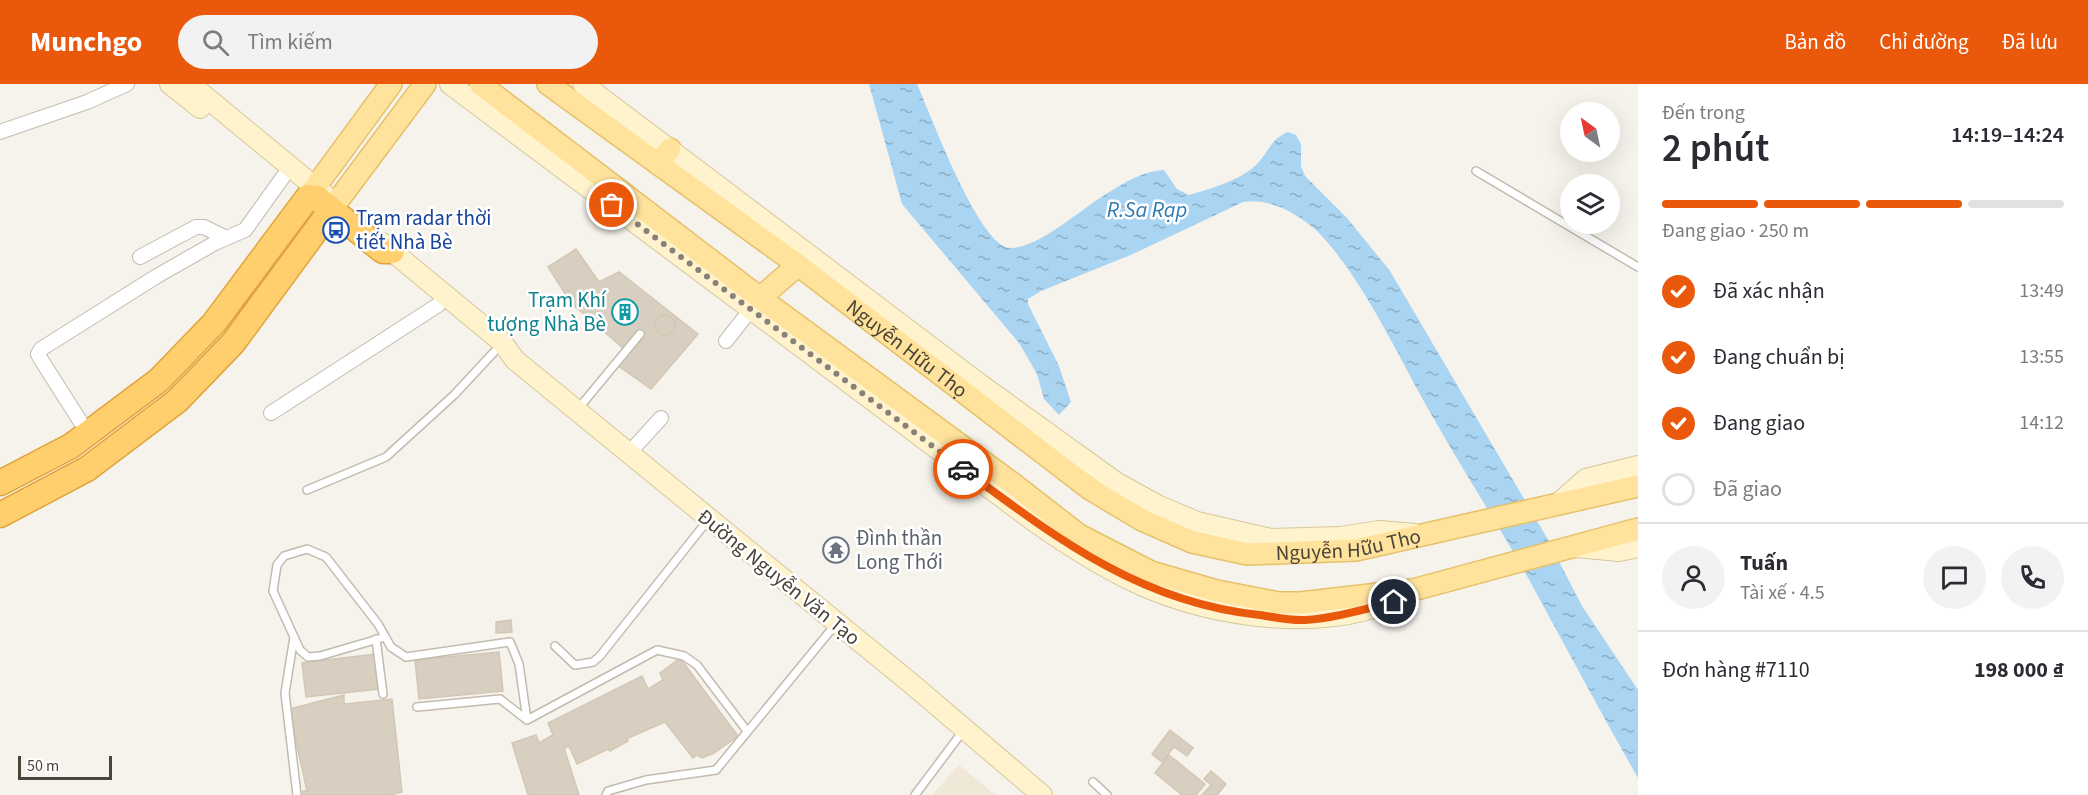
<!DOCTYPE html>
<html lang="vi">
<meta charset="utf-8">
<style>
body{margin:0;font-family:"Source Sans 3",sans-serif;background:#f2f2f3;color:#2b2b33;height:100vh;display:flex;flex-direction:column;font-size:22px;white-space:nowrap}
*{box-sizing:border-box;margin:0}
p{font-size:20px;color:#7c7c81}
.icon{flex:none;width:33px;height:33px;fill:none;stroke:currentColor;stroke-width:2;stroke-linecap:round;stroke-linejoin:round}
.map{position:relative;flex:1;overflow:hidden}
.side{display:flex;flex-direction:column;background:#fff;width:450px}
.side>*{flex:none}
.needle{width:39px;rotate:327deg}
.fabs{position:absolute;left:1560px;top:18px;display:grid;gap:12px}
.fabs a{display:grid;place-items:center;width:60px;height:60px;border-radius:50%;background:#fff;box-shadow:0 6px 24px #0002;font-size:30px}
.scale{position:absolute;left:18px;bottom:15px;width:94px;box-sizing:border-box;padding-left:6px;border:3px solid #4b4439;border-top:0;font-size:16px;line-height:21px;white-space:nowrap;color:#4b4439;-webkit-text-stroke:4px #fff;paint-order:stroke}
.pin{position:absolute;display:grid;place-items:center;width:51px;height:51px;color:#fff;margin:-26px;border:3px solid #fff;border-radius:50%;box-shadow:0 2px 6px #0007}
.courier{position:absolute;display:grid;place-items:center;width:60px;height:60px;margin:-30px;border:4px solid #ea580c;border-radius:50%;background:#fff;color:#222;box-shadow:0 2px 8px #0007}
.overview em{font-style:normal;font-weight:600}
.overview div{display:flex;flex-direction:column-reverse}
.overview{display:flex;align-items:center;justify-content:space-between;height:102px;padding:0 24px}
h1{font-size:39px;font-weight:600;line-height:45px}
.bar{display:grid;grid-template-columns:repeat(4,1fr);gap:9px 6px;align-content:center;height:72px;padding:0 24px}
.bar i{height:8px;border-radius:4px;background:#e1e1e2}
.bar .active{background:#ea580c}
.bar p{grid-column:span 4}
.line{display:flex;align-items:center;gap:15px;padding:0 24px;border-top:2px solid #e1e1e2}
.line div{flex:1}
.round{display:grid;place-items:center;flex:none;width:63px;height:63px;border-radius:32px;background:#f2f2f3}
ol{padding:0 24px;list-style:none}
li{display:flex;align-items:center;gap:18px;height:66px}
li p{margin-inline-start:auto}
li .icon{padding:6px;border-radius:50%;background:#ea580c;color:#fff;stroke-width:4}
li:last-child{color:#7c7c81}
li i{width:33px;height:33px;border:3px solid #e1e1e2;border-radius:50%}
header{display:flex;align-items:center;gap:36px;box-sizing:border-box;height:84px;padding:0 30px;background:#ea580c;color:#fff}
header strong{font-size:28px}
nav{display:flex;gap:33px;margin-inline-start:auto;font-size:21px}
.search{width:420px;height:54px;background:#f2f2f3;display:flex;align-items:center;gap:15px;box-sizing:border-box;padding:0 21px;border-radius:33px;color:#7c7c81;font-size:22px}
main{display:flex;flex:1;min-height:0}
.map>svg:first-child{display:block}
</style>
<header>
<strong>Munchgo</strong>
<div class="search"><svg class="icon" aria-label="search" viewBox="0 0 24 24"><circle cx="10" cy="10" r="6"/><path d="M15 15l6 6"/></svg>Tìm kiếm</div>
<nav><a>Bản đồ</a><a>Chỉ đường</a><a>Đã lưu</a></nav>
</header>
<main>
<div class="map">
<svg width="1638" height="711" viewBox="0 0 1638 711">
<defs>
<pattern id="water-ripples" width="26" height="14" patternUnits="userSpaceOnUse" patternTransform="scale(1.5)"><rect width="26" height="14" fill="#a9d4f2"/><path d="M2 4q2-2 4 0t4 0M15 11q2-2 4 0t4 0" fill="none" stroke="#8caec5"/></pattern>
</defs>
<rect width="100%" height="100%" fill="#f6f3ec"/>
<path fill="#efe8d6" d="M959,681l36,30h-63z"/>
<path fill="url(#water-ripples)" d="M869,0h48c13,29 62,163 93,164 24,1 64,-32 84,-46 20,-13 45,-31 70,-32l13,19 12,6c21,-6 49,-14 66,-29 13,-12 15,-27 33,-34l8,3 5,9v22l4,10 42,42 43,53 157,267 35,68 56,84v88c-36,-63 -70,-127 -105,-191 -31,-57 -67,-111 -99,-168 -34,-58 -68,-136 -114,-185 -19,-19 -50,-37 -77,-32l-110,52 -92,37 -13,8v5l31,62 12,36 -12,13 -15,-16 -7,-25 -18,-31 -117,-139z"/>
<path fill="#d8cfc1" stroke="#d3c7b4" stroke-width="1.5" d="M576,165l23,33 20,-10 79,62 -47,55 -38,-27 11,-13 -53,-46 -23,-36z
M655 241a10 10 0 1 1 20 0a10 10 0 1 1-20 0Z
M835,454l13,10 -11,14 -13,-11z
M511,536l1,12 -16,1v-11z
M499,568l4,39 -84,8 -4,-39z
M375,570l4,35 -73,8 -4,-34z
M680,574l58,78 -24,17 -12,5 -5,-3 -4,3 -28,-36 -39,17 2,2 -18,10 -2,-2 -31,15 -8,-18 -5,2 15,47h-51l-16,-52 24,-8 3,8 14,-8 -5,-12 94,-47 6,13 15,-9 -3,-7z
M344,611v9l48,-5 10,93 -12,3h-87v-4h4l-18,-82z
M1170,646l23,18 -6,8 -13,-9 -12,15 -10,-8z
M1169,671l36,29 -9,11h-14l-27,-22z
M1211,687l15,13 -9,11h-15l9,-10 -7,-6z"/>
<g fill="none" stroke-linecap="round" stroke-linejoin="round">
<g stroke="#c2bbae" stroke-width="10">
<path id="lane" d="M1476,87l162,96
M578,325l62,-75
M307,406l79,-33 68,-62 40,-43
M294,553l-9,56 12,102
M385,553l-65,19 -12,1 -8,-7 -27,-59 4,-26 7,-9 23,-7 19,8 52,67 13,23 15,10 104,-15 9,22 8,56
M376,555l7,55
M555,562l20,19 18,-3 7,-6 108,-136
M417,623l83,-8 27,21 130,-70 27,6 13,9 50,66
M1093,698l14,13
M606,711l2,-4 38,-11 70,-10 119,-145
M915,711l48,-64"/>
</g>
<g stroke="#c2bbae" stroke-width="16">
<path id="street" d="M0,48l87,-30 40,-18
M140,173l56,-30h8l22,11
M726,257l30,-38
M271,329l167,-108
M80,337l-40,-63 -2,-4 3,-5 116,-73 58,-33 30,-13 38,-53
M630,368l31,-34"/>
</g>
<g stroke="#d6c79b" stroke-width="22">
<path id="secondary" d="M170,0l30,24
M190,0l137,113
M450,0l581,435c35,25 71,48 110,66 75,34 197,51 270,6
M583,0l398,301 136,98 40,22 40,17 74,17 69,-2 39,-6 36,3
M382,159l120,99 13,18 398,325 129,110
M1560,418l26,-23 52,-13
M1577,463l42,4 19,-4"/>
</g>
<g stroke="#e6c16a" stroke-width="24">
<g id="primary">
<path d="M480,0l280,214 252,185 67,52 72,37 66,19 62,12h21l113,-13 225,-61"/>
<path id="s1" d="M548,0l250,181 292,224 52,31 50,22 55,12 109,-4 282,-64"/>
<path d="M658,80l12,-15"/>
<path d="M308,113l83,-113"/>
<path d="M328,130l97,-130"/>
<path d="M760,214l38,-33"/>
</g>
</g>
<g stroke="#e0a43c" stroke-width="27">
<path id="highway" d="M0,399l71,-37 88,-66 55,-57 94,-126 9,1 66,53h9
M0,431l87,-46 90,-68 56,-58 95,-129"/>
</g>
<use href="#lane" stroke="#fff" stroke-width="7"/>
<use href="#street" stroke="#fff" stroke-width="14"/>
<use href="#secondary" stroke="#fff3cd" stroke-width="20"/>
<use href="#primary" stroke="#ffe39c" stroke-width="21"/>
<use href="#highway" stroke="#ffcf6e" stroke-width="24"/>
</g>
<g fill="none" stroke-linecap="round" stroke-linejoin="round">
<path stroke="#878178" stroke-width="6" stroke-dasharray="0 10.8" d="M612,121l351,264"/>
<path stroke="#ea580c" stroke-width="8" d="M963,385c93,69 178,134 297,146 14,2 31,6 45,5 30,-2 60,-11 89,-18"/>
</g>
<defs>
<g id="bus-ring" transform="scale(1.35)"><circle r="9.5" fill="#fff" stroke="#1a4fb4" stroke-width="1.5"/><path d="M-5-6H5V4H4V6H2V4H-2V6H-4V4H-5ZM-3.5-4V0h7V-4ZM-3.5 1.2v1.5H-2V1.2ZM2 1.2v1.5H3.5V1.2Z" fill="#1a4fb4"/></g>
<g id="building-ring" transform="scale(1.35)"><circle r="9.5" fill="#fff" stroke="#0f9aa8" stroke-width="1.5"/><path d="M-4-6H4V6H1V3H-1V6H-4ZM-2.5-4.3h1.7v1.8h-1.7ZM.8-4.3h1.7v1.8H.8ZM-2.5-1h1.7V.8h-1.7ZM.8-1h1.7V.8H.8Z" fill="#0f9aa8"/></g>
<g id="temple-ring" transform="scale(1.35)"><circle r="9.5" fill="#fff" stroke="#6b7280" stroke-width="1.5"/><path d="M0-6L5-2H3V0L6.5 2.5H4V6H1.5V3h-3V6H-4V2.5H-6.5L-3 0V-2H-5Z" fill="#6b7280"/></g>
</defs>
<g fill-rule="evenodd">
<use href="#bus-ring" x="336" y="146"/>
<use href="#building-ring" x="625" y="228"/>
<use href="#temple-ring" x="836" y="466"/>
</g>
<g text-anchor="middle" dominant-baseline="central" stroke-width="5" stroke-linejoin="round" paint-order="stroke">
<g font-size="21" fill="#164399" stroke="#fff" text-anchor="start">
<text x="356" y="134">Trạm radar thời<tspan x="356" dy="24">tiết Nhà Bè</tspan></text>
</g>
<g font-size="21" fill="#0d838f" stroke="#fff" text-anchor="end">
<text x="606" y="216">Trạm Khí<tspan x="606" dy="24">tượng Nhà Bè</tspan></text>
</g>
<g font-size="21" fill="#4b4439" stroke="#fff">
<text stroke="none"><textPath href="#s1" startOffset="446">Nguyễn Hữu Thọ</textPath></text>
<text stroke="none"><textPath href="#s1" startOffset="950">Nguyễn Hữu Thọ</textPath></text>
<text transform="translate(779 493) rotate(39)">Đường Nguyễn Văn Tạo</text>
</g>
<g font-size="21" fill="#5b616d" stroke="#fff" text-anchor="start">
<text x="856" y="454">Đình thần<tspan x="856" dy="24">Long Thới</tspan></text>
</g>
<g font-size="22" font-style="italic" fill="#2e7ab2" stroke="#fff">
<text x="1147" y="126">R.Sa Rạp</text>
</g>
</g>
</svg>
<div class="fabs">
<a><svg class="needle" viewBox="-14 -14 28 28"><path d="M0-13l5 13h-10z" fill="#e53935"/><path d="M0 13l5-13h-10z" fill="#7c7c81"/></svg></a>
<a><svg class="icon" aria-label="layers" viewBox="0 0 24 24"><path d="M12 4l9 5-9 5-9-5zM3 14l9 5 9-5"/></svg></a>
</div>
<div class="scale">50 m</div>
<div class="pin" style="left:612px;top:121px;background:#ea580c"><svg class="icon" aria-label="bag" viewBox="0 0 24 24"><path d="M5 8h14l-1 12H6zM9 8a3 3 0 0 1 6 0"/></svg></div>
<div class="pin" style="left:1394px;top:518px;background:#1f2937"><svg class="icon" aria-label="home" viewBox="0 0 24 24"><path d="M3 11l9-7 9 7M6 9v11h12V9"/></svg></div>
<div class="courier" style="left:963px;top:385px"><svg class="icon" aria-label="car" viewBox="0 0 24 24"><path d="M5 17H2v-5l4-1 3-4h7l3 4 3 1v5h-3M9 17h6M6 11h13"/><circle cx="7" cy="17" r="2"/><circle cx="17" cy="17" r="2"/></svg></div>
</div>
<section class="side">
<div class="overview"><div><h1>2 phút</h1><p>Đến trong</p></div><em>14:19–14:24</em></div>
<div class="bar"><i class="active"></i><i class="active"></i><i class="active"></i><i></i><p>Đang giao · 250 m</p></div>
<ol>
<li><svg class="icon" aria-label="check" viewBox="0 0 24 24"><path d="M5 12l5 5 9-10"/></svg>Đã xác nhận<p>13:49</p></li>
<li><svg class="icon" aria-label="check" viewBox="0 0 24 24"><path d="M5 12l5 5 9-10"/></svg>Đang chuẩn bị<p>13:55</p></li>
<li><svg class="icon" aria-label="check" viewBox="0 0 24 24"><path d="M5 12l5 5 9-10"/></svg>Đang giao<p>14:12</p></li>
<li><i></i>Đã giao</li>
</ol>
<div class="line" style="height:108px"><a class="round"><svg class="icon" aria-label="person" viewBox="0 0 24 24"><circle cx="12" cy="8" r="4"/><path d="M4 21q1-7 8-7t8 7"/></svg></a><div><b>Tuấn</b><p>Tài xế · 4.5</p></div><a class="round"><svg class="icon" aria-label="chat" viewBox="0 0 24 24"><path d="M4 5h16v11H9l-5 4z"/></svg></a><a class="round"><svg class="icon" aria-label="phone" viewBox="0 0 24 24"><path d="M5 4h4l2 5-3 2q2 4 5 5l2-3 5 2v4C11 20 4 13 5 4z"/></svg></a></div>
<div class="line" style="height:78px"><div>Đơn hàng #7110</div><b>198 000 ₫</b></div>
</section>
</main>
